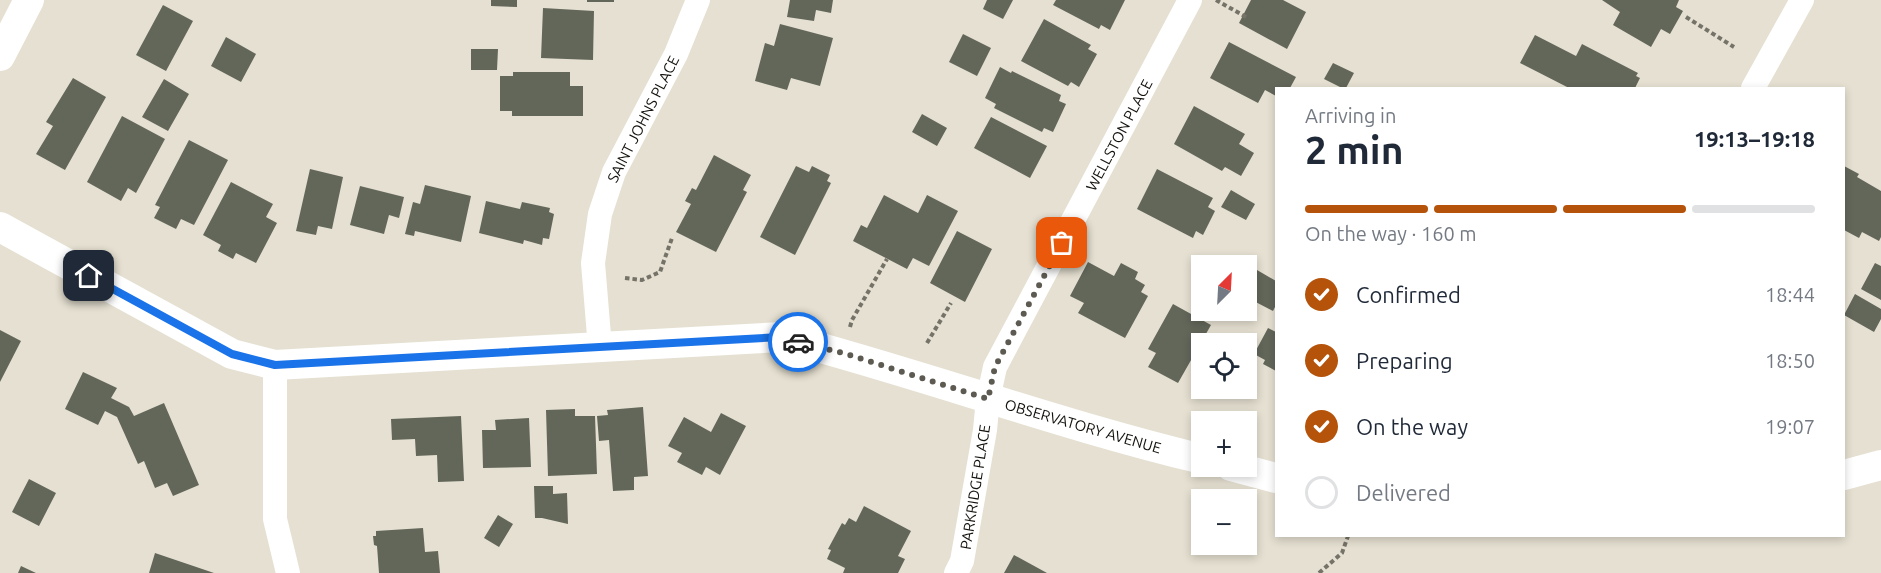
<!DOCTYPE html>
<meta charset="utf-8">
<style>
body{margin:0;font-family:Ubuntu,sans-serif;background:#f6f6f7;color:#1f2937;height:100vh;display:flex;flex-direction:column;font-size:22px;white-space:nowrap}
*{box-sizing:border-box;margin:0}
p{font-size:20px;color:#747a83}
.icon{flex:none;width:33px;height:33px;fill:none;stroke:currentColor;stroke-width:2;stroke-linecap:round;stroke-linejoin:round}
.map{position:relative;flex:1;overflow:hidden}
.details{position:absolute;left:1275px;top:87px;width:570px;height:450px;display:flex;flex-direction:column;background:#fff;border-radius:0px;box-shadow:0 3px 9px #0003}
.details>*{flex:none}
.needle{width:39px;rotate:24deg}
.controls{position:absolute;left:1191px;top:255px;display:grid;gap:12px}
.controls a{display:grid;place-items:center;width:66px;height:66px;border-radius:0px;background:#fff;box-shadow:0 3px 9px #0003;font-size:30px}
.pin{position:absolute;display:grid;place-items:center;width:51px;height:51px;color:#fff;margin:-26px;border-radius:12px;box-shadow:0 3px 9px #0006}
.courier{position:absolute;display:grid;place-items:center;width:60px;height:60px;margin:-30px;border:4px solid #1a73e8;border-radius:50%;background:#fff;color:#222;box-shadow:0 2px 8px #0007}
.headline em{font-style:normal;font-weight:700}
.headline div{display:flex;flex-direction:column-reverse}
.headline{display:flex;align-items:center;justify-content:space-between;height:102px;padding:0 30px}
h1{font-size:39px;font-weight:700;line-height:45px}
.bar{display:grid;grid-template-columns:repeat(4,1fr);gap:9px 6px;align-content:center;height:72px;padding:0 30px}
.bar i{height:8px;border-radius:4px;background:#e0e1e3}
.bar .selected{background:#b45309}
.bar p{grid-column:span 4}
ol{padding:0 30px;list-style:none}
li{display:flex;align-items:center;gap:18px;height:66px}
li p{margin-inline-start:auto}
li .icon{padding:6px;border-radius:50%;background:#b45309;color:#fff;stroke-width:4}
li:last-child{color:#747a83}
li i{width:33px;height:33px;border:3px solid #e0e1e3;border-radius:50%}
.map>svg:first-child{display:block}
</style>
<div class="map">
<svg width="1881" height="573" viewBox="0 0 1881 573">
<rect width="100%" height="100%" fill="#e5e0d1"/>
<path fill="#63675a" d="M491,0h26v7l-26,-1z
M587,0h27v2h-27z
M790,0h43l-2,13 -15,-3 -2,11 -27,-4z
M987,0h26l-10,19 -20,-10z
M1056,0h69l-15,30 -9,-5 -2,4 -46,-24z
M1251,0h32l23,12 -19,37 -48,-26z
M1602,0h77l-3,7 7,4 -13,23 -9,-5 -10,18 -38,-22 7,-13z
M163,5l30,16 -27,50 -30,-16z
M543,8l51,3 -1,49 -52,-2z
M1044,19l47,26 -3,4 9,5 -18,33 -8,-5 -3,4 -47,-25z
M780,24l53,14 -13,48 -29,-8 -4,12 -32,-9 10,-38 9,3z
M963,34l28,14 -14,28 -28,-14z
M1535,35l41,21 6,-12 56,29 -2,3 4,2 -5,10h-66l-49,-25z
M226,37l30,17 -15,28 -30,-16z
M1229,42l67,35 -6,11h-14v8l-11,-6 -7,13 -48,-25z
M471,49h27l-1,21h-26z
M1333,63l21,10 -8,15h-4l-18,-9z
M1000,67l11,6 1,-2 49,24 -2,6 7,3 -13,28 -9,-4 -2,4 -48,-24 2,-4 -11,-6z
M513,72h57v14h13v30h-71v-5h-12v-35h13z
M73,78l33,19 -41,73 -29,-16 17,-28 -7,-4z
M164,79l25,15 -21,37 -26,-14z
M1194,106l51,28 -6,10 15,9 -13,23 -16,-9 -3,4 -48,-27z
M922,114l25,14 -10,18 -25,-14z
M122,116l43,23 -29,54 -8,-5 -7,13 -34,-19z
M991,117l56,29 -17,32 -56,-30z
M189,140l39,20 -34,65 -13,-6 -5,10 -22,-11 6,-11 -5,-2z
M714,155l37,20 -8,15 4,2 -31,60 -40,-20 15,-28 -6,-3 7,-13 4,2z
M796,166l13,6 3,-6 18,9 -3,6 4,2 -36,72 -35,-18z
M1844,166l15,8 -2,3 24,14v46l-2,4 -17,-9 -3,6 -15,-8z
M310,169l33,8 -11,52 -14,-3 -2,9 -20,-4z
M1157,169l56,29 -5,9 7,4 -12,24 -7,-4 -3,7 -56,-29z
M231,182l42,22 -7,13 11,6 -21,40 -20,-10 -3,6 -15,-8 3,-6 -18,-10z
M425,185l46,11 -10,46 -46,-11 -1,5 -9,-2 8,-32 7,2z
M360,186l44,11 -5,21 -10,-3 -5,19 -34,-9z
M1231,190l24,14 -9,16 -25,-13z
M884,195l34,18 9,-18 31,16 -29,55 -16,-8 -6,11 -54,-28 8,-16 6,3z
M486,201l34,8 2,-7 28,6 -1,4 5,2 -5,25 -6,-1 -1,7 -18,-5 -1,4 -44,-11z
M957,231l35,18 -27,53 -35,-19z
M1088,262l26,14 7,-13 17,9 -3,7 10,6 -4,7 7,4 -23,42 -47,-25 6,-10 -14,-7z
M1875,263l6,3v34l-20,-11z
M1257,270l19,11v24l-3,6 -27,-14v-8z
M1202,279v17l-7,-4z
M1855,294l26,15v10l-7,13 -30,-17z
M1173,304l38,21 -33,58 -30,-16 8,-14 -8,-4z
M1268,328l8,4v39l-13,-7 2,-4 -11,-6z
M0,330l21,11 -21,41z
M83,372l34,16 -6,10 18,9 5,9 30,-13 35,82 -26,11 -6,-13 -12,5 -11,-27 -6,3 -21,-47 -12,-6 -7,14 -33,-16z
M643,407l5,69 -14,1v13l-21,1 -4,-51 -10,1 -2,-25 11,-1 -1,-5z
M575,409v7h20l2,58 -49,2 -2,-66z
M721,413l25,13 -26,49 -14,-8 -4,8 -25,-13 5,-9 -14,-7 16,-29 27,15z
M461,416l3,65 -26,1 -1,-27 -21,1 -1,-17 -23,1 -1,-21z
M529,418l2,49 -48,1 -1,-38h14l-1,-10z
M29,479l27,14 -17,33 -27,-14z
M534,486h19v8l14,-1 1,31 -26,-6h-7z
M864,506l47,25 -13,25 7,3 -7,14h-55l2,-5 -18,-9 4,-9 -3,-1 14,-26 3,2 4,-7 7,4z
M498,515l15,9 -14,23 -15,-9z
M423,528l2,24 13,-1 2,22h-61l-2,-27 -3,-1 -1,-9h3v-5z
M155,553l59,20h-65z
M1014,555l33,18h-43z
M21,566l15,7h-18z"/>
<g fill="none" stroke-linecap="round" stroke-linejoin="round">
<path stroke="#757268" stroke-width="4" stroke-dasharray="4.5 3" stroke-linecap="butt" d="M1216,0l30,17
M1686,17l48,30
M625,278l17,2 18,-8 12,-34
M850,327l2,-7 35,-61
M927,343l24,-40
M1319,573l23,-20 6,-17"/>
<path stroke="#fff" stroke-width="24" d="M1753,88l49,-88
M600,348l-7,-85 7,-49 14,-42 62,-118 22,-54
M275,365v154l13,54
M956,573l6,-12 23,-131 3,-31 7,-32 195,-367"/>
<path stroke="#fff" stroke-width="30" d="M0,56l29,-56
M0,227l232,127 43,11 506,-28c141,37 279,88 421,122
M1231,466l45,12
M1844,475l37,-10"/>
</g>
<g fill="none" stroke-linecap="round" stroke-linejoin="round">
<path stroke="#5d5a52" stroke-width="6" stroke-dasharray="0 10.8" d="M798,342l45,11 145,46 7,-32 67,-124"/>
<path stroke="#1a73e8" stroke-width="8" d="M89,276l143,78 43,11 506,-28 17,5"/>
</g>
<g text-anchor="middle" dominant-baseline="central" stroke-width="5" stroke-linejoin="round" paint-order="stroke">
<g font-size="15" fill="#14120d" stroke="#fff">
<text transform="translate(643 119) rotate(-63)">SAINT JOHNS PLACE</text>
<text transform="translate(1119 135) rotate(-62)">WELLSTON PLACE</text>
<text transform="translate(1083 426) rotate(16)">OBSERVATORY AVENUE</text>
<text transform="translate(975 487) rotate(-81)">PARKRIDGE PLACE</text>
</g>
</g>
</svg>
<div class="controls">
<a><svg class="needle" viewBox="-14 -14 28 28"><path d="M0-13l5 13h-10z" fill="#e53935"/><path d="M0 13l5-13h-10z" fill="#747a83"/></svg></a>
<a><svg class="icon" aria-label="locate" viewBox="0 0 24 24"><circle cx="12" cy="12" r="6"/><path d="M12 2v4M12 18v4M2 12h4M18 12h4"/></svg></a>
<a>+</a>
<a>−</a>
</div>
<div class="pin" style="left:1062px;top:243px;background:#ea580c"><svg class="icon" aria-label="bag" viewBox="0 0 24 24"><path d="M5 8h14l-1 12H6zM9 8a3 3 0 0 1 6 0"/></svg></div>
<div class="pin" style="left:89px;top:276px;background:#1f2937"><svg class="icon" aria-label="home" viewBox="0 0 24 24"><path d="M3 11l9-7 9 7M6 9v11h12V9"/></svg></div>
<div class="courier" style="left:798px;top:342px"><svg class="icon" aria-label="car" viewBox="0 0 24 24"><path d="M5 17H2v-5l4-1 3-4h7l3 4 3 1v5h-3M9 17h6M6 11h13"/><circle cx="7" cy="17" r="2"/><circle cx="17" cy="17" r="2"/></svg></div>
<section class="details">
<div class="headline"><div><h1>2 min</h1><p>Arriving in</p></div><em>19:13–19:18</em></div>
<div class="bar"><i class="selected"></i><i class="selected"></i><i class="selected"></i><i></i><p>On the way · 160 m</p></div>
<ol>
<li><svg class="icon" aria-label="check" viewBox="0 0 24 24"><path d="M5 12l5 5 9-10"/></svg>Confirmed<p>18:44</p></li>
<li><svg class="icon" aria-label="check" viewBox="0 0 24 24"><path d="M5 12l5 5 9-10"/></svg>Preparing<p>18:50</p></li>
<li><svg class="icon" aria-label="check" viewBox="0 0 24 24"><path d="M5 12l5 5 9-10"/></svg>On the way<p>19:07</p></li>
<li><i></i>Delivered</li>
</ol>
</section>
</div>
